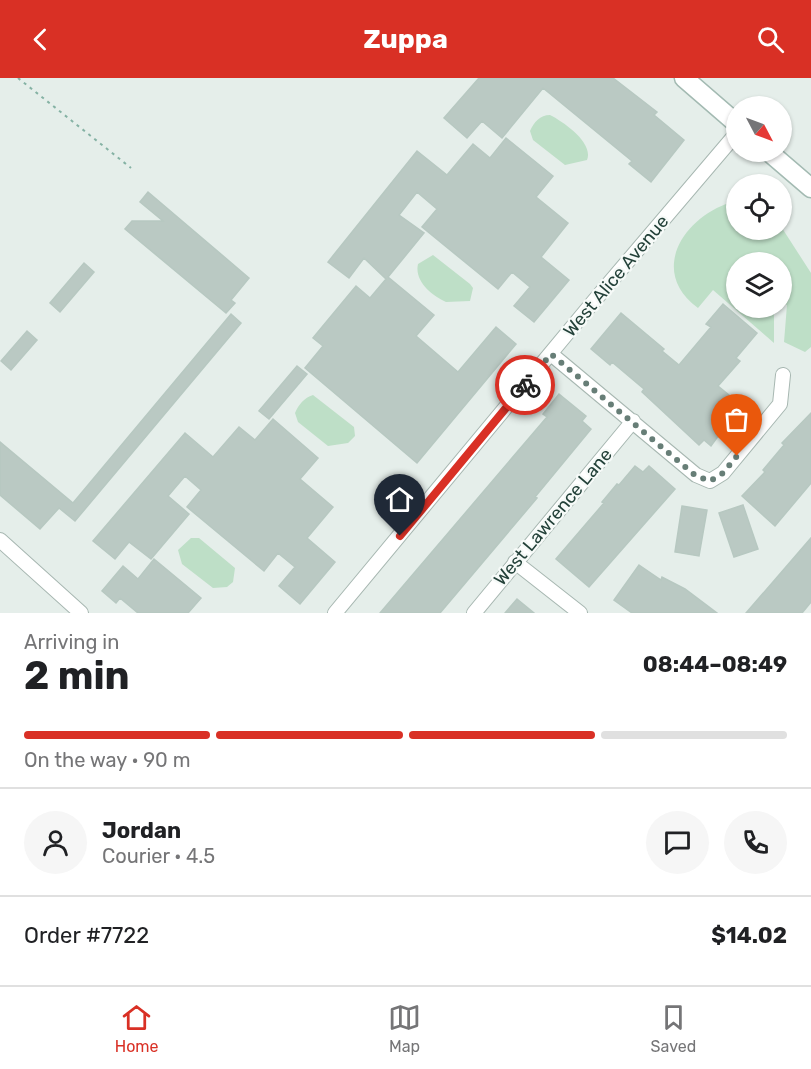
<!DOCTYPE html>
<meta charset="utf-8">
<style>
body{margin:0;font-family:Rubik,sans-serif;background:#f6f6f6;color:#202124;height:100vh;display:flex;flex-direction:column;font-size:22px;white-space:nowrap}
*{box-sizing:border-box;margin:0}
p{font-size:20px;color:#757577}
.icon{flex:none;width:33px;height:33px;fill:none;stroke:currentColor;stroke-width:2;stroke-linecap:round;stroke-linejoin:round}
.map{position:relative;height:535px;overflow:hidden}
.details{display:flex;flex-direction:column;background:#fff;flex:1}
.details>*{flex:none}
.needle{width:39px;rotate:131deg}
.fabs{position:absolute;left:726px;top:18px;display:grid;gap:12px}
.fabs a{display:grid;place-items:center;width:66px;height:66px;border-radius:50%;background:#fff;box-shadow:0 2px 4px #0004;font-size:30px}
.pin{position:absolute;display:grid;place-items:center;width:51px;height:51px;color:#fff;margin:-62px -26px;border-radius:50% 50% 50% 0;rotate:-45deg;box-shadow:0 0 6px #0007}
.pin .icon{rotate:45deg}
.courier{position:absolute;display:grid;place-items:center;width:60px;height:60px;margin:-30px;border:4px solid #d93025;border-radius:50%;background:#fff;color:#222;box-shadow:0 2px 8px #0007}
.headline em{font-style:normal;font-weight:700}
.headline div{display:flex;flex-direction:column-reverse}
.headline{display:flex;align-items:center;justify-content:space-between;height:102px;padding:0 24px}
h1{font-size:39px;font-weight:700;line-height:45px}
.bar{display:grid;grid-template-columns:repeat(4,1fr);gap:9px 6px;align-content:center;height:72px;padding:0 24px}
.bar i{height:8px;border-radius:4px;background:#e0e0e0}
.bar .on{background:#d93025}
.bar p{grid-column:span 4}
.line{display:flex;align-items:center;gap:15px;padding:0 24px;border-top:2px solid #e0e0e0}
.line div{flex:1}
.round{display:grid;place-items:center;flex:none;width:63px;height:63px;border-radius:32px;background:#f6f6f6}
header{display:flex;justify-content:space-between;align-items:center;height:78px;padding:0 24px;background:#d93025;color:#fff;font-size:27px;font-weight:700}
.dock{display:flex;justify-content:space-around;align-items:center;height:84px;border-top:2px solid #e0e0e0;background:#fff;font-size:16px;color:#757577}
.dock a{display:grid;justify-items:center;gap:3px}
.dock .on{color:#d93025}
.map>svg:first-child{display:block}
</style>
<header><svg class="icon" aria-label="back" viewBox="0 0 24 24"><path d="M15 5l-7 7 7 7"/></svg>Zuppa<svg class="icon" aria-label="search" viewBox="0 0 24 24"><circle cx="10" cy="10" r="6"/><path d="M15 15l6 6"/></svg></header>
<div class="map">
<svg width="811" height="535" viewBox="0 0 811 535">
<rect width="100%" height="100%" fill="#e5eeea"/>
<path fill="#bedfc7" d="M550,37c14,7 44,28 37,45l-22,5 -32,-25 -3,-9c4,-9 10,-16 20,-16z
M726,126l10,2v24l46,-2 29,45v74l-6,5 -21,-10 3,-37 -5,-3v-40h-46v46h38v35l-61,-53 -15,18c-48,-35 -17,-87 28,-104z
M433,177l37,29 3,4 -3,13 -24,1c-14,-6 -32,-21 -28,-38z
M313,317l41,32 1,9 -7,7 -20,3 -30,-24 -3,-9c4,-9 9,-15 18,-18z
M191,460h8l36,30 -2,14 -6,5 -14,1 -31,-24 -4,-14z"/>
<path fill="#bac9c3" stroke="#b7c8c1" stroke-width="1.5" d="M479,0h134l44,34 -3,3 30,25 -33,42 -22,-18 3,-3 -89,-73 -41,50 -20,-17 -15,17 -23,-20z
M506,60l47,38 -17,21 32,26 -27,34 28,23 -35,42 -20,-16 16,-19 -18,-15 -14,17 -76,-62 15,-18 -20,-17 -18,23 25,18 -36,44 46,38 -18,21 42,36 38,-45 20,17 -99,119 -112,-95 18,-22 -10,-8 43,-52 14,12 16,-19 -22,-21 -15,20 -21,-16 89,-111 30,24 26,-31 17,14z
M148,114l101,86 -18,22 4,3 -9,10 -101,-84 7,-8h31l-23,-19z
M84,185l10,9 -34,40 -10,-9z
M723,226l34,29 -21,25 4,3 -22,25 23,19 -30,41 -7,-6 -5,5 -57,-53 2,-3 -32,-27 -2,3 -19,-16 30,-36 43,36 -2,2 17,14 32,-38 -5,-3z
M231,236l10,9 -166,198 -16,-13 -19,21 -40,-34v-53l73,61z
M27,253l10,9 -26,30 -10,-9z
M297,288l10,8 -38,45 -10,-8z
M559,316l27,22 -4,5 9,8 -56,68 2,1 -97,115h-60l167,-196 -4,-3z
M811,335v70l-36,43 -33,-30 23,-24 -2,-2 21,-25 -2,-2z
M273,341l45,39 -18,21 33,28 -26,31 28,24 -35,42 -21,-18 16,-19 -17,-14 -14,18 -77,-64 14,-17 -16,-14 -17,20 21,18 -38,45 -22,-17 -14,17 -22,-18 92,-108 28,24 26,-30 16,13z
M635,388l8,6 6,-6 26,23 -86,98 -33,-28 48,-56 -2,-1 15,-18 2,1z
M743,427l15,44 -24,8 -15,-44z
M682,428l25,4 -8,46 -24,-4z
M811,460v64l-9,11h-56z
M154,481l47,39 -13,15h-50l-18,-15 -4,5 -14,-12 21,-25 15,13z
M639,487l22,15 1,-3 23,12 32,24h-85l-18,-13z
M517,521l17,14h-29z"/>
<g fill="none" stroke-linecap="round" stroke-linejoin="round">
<g stroke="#a7b7b1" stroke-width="16">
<path id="street" d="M551,276l145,121 14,6 13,-8 57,-69 3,-29
M0,462l81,73
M515,484l65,51
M335,535l259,-312 142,-167
M474,535l159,-192"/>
</g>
<g stroke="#a3bab2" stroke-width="21">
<path id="secondary" d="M684,0l52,45
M769,74l42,36"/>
</g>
<path stroke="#85b2a4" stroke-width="2" stroke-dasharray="3 4.5" stroke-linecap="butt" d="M18,0l113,90"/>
<use href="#street" stroke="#fff" stroke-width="14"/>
<use href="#secondary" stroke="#fff" stroke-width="18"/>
</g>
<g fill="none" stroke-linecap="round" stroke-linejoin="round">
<path stroke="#677e77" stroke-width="6" stroke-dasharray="0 10.8" d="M525,307l26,-31 145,122 14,5 13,-8 14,-17"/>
<path stroke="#d93025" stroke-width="8" d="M400,458l125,-151"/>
</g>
<g text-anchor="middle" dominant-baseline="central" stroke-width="4.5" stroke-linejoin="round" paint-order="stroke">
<g font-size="18" fill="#234139" stroke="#f6faf8">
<text transform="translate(616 198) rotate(-50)">West Alice Avenue</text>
<text transform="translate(553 439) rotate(-50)">West Lawrence Lane</text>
</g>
</g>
</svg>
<div class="fabs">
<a><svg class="needle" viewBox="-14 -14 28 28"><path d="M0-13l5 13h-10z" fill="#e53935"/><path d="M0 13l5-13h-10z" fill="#757577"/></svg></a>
<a><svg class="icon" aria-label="locate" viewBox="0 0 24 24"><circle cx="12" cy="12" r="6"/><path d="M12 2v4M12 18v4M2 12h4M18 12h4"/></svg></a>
<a><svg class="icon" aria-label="layers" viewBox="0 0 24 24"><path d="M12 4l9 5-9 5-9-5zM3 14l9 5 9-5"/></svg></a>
</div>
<div class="pin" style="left:737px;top:378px;background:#ea580c"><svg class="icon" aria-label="bag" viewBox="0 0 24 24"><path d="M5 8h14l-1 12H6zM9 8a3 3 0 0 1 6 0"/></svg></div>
<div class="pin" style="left:400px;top:458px;background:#1f2937"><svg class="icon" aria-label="home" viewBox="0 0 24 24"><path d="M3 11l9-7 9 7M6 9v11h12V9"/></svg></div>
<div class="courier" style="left:525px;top:307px"><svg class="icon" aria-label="bike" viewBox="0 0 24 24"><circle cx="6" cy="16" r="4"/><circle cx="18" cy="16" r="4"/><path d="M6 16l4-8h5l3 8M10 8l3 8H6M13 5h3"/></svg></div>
</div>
<section class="details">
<div class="headline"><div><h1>2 min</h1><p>Arriving in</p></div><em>08:44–08:49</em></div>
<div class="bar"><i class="on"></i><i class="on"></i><i class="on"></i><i></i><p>On the way · 90 m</p></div>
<div class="line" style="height:108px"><a class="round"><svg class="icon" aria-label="person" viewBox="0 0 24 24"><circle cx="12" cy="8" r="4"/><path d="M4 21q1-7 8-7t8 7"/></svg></a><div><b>Jordan</b><p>Courier · 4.5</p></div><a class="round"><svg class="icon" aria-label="chat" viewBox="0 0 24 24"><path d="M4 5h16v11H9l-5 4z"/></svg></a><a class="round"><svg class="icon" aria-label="phone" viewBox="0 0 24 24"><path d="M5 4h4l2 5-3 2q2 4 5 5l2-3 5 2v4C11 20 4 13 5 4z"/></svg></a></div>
<div class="line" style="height:78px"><div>Order #7722</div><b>$14.02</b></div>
</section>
<nav class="dock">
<a class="on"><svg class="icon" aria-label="home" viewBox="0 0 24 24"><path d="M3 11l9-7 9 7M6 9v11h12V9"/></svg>Home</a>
<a><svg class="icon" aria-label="map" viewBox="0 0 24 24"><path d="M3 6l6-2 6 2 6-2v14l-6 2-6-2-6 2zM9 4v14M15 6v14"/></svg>Map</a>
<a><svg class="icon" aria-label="saved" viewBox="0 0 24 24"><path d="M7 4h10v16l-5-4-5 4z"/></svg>Saved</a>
</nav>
